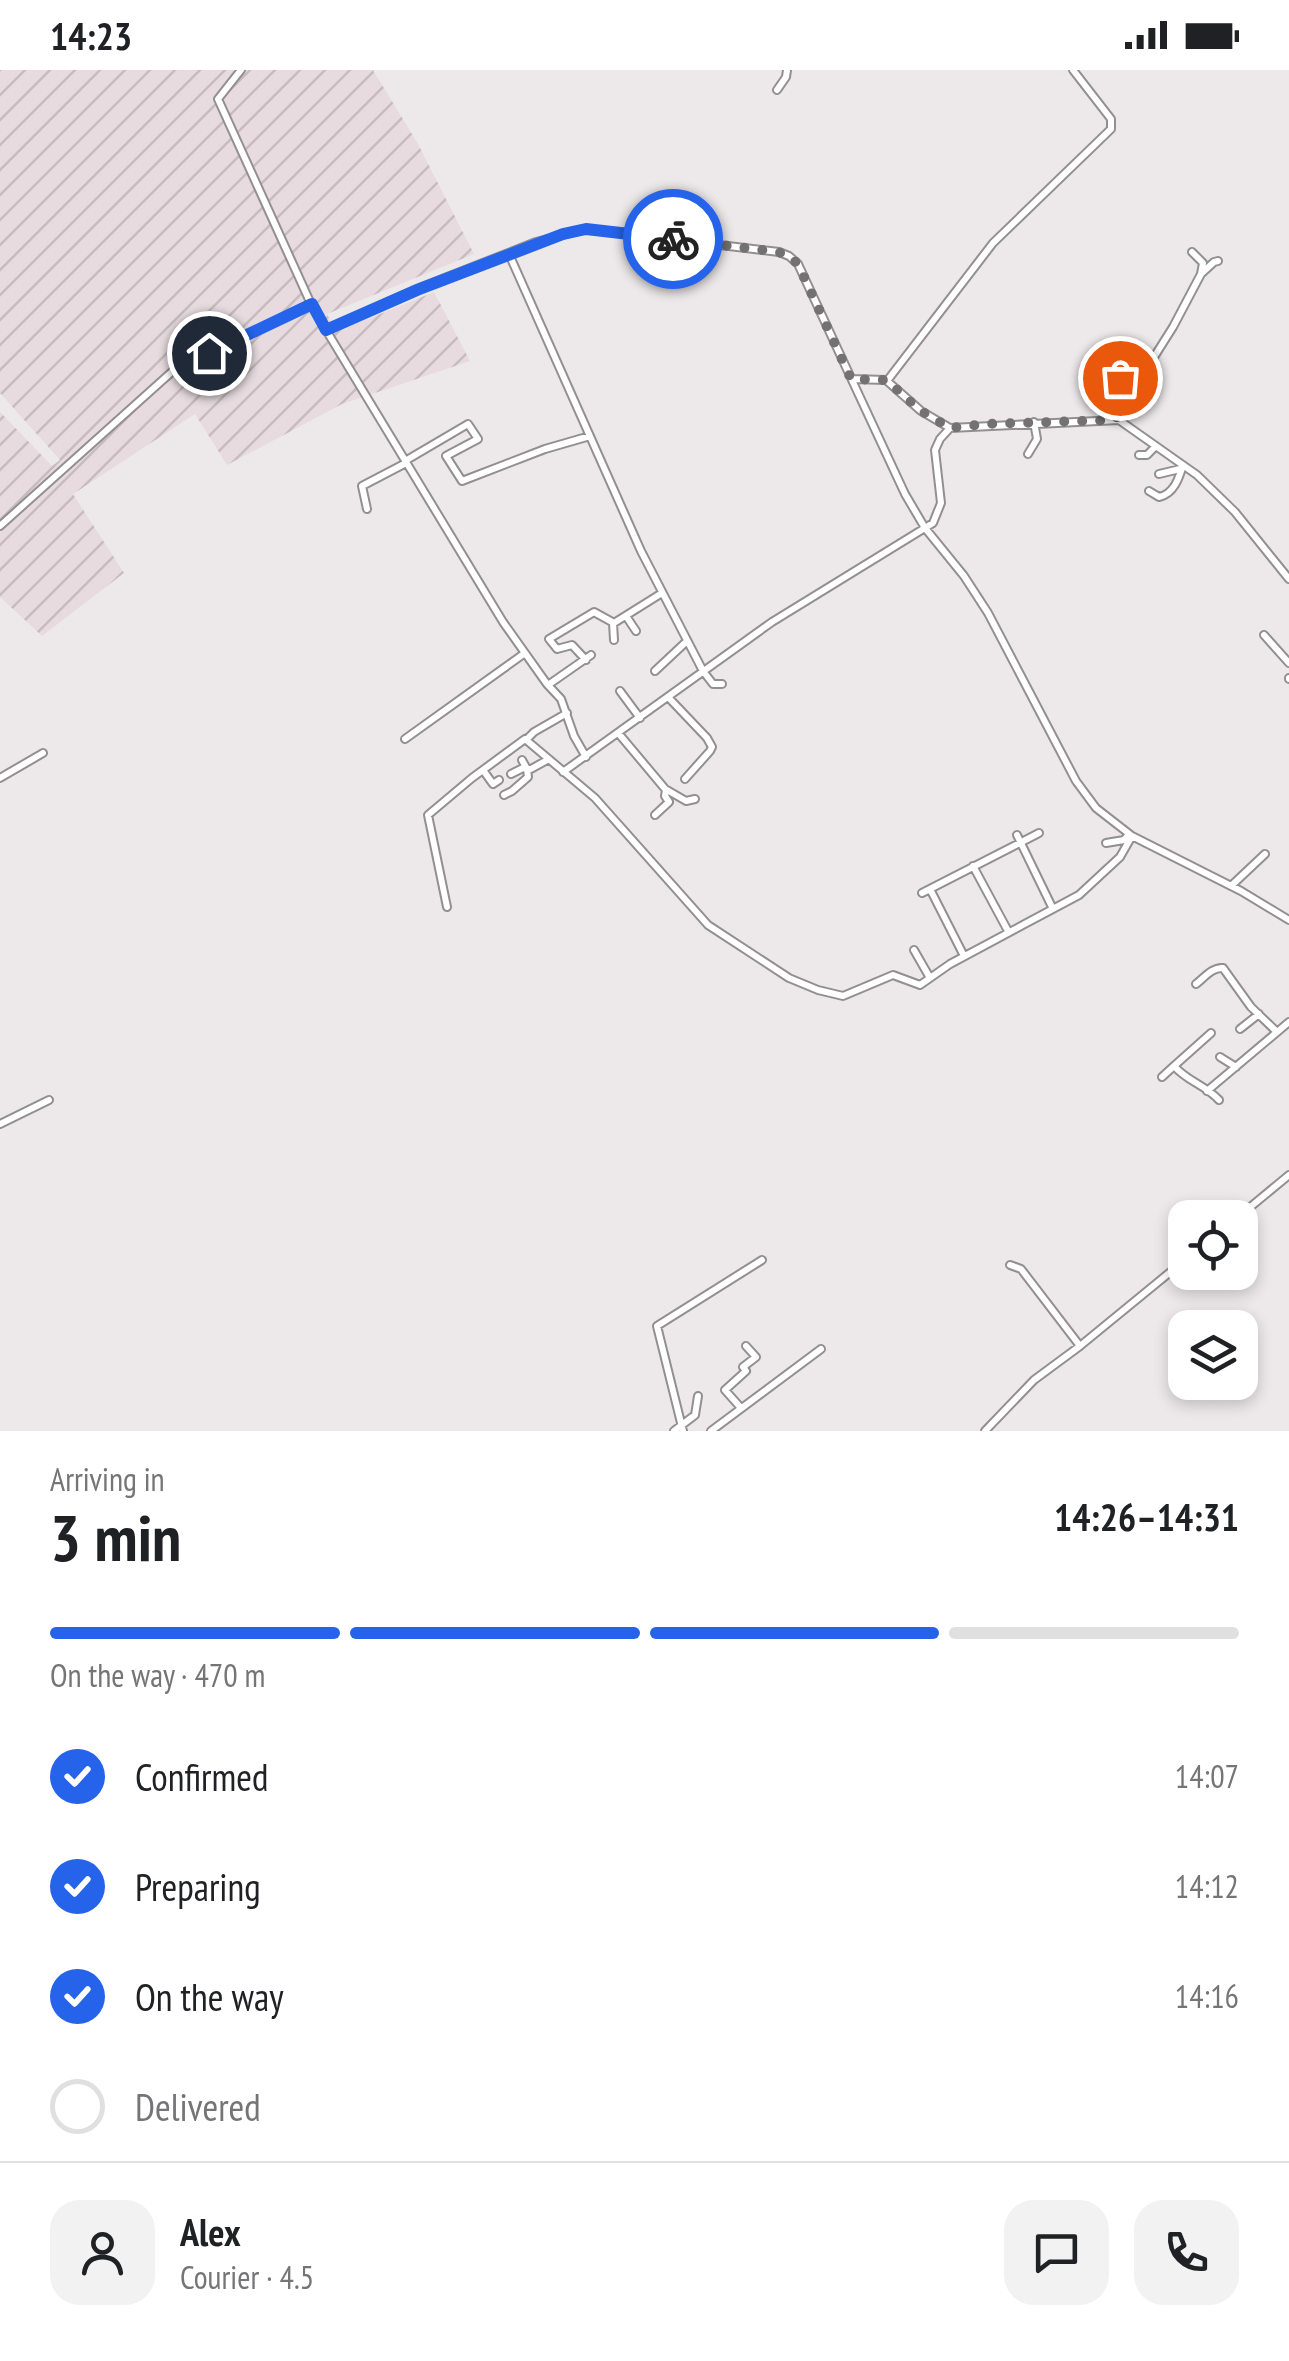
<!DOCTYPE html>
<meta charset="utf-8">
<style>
body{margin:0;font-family:"PT Sans Narrow",sans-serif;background:#f2f2f2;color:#202124;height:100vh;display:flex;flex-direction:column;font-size:38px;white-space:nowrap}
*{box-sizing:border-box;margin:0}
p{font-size:32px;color:#757577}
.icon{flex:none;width:55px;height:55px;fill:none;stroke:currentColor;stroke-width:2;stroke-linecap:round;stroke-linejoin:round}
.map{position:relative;height:1361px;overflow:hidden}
.side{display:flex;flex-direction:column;background:#fff;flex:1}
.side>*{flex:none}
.tools{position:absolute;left:1168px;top:1130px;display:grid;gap:20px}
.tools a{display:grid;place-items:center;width:90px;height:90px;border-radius:20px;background:#fff;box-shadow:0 5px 15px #0003;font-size:50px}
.pin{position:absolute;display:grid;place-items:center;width:85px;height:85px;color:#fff;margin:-42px;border:5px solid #fff;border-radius:50%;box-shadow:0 2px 10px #0007}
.courier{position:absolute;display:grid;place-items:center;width:100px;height:100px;margin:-50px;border:8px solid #2563eb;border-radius:50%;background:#fff;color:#222;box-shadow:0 2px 12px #0007}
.headline em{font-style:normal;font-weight:700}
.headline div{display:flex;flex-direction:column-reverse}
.headline{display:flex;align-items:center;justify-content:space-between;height:170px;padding:0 50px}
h1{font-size:65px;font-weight:700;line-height:75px}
.bar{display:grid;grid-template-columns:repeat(4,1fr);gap:15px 10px;align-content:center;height:120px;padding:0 50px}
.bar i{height:12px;border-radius:8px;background:#e0e0e0}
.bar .current{background:#2563eb}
.bar p{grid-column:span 4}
.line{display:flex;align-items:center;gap:25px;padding:0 50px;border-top:2px solid #e0e0e0}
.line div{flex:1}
.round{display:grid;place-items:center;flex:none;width:105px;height:105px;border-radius:30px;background:#f2f2f2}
ol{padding:0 50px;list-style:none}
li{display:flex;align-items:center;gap:30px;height:110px}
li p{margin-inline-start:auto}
li .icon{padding:10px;border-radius:50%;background:#2563eb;color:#fff;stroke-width:4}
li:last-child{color:#757577}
li i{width:55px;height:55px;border:5px solid #e0e0e0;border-radius:50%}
.status{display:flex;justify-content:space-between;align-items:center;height:70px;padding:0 50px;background:#fff;direction:ltr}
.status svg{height:28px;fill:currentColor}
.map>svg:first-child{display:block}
</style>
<div class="status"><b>14:23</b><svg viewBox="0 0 49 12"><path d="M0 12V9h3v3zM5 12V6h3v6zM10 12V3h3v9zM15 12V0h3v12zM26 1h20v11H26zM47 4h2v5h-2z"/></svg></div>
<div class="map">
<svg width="1289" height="1361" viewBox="0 0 1289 1361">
<defs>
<pattern id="industrial-furrows" width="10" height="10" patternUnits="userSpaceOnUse" patternTransform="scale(2.5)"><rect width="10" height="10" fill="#e7dbdf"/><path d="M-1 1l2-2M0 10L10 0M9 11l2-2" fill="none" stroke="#c7bcc0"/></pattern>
</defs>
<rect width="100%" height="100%" fill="#ede9ea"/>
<path fill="url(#industrial-furrows)" d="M0,0h373l45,74 56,110 -147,60 9,18 98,-40 36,69 -128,43 -115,61 -32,-51 -122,80 51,79 -82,63 -42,-39v-185l52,54 8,-6 -60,-67z"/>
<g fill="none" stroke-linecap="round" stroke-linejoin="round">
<g stroke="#938f91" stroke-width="10">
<path id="minor" d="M241,0l-23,29 93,205
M777,20l9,-13 1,-7
M509,184l132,297 62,120 10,13h9
M1202,203l12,-11 4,-1
M326,260l177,292 44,62 14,15 13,37 12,21
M1131,288l-11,20 6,8 7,3
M852,309l34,1 35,31 29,17 169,-8 78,55 38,37 54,67
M887,311l106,-138 118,-114v-10l-38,-49
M1115,349l58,-92 28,-53 2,-11 -11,-11
M1028,384l9,-15 -3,-17
M1139,385h8l9,-9
M405,391l63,-37 10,15 -32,17 16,25 83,-32 45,-13
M1159,404l21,-5
M1149,421l10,6c15,-3 20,-19 24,-32
M367,439l-5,-23 44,-23
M0,456l175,-157 136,-65 15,26 91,-41 119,-47 50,-13 193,23 10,4 9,8 107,230 20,34 39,48 24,37 88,168 20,27 36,28 109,55 48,29
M626,546l10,15
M613,553l1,17
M1264,565l25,28
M586,590l-14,-15 -15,4 -8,-10 45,-27 20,11 48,-30
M655,601l32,-30
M1289,609v-1
M548,615l43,-30
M620,621l20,27
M668,627l39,41 5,9 -2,4 -25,28
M619,664l47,56 -1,6 4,6 -14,13
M405,669l120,-86
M526,670l8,-8 33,-19
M483,700l10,14 6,-4
M563,702l209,-150 161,-99 8,-20 -6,-53 5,-11 10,-11
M511,704l12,-6 8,1 18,-10
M0,708l43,-25
M667,720l19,11 9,-2
M504,725l8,-4 16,-14 -1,-8 -5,-9
M1017,765l36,74
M1106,773l18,-3 4,-5
M973,796l35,65
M1231,816l34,-32
M930,819l34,67
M922,823l117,-60
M447,837l-19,-92 44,-37 53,-39 70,59 113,127 81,53 29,12 25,6 50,-21 27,10 30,-21 129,-69 41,-38 12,-21
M914,880l16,28
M1196,914c8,-6 16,-17 27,-16l28,39 26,25
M1240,959l19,-15
M1211,963l-37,33c14,16 30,18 45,34
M1220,987l16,10
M1162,1007l12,-11
M1207,1021l82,-69
M0,1054l49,-24
M1237,1148l52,-43
M1010,1195l11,4 59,77
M741,1338l-16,-18 21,-19 -3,-4 13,-10 -10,-11
M674,1361l21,-16 3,-19
M683,1361l-26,-105 105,-66
M711,1361l110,-82
M985,1361l49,-51 46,-34 105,-86"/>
</g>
<use href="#minor" stroke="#fff" stroke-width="6"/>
</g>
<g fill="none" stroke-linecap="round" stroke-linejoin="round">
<path stroke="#737172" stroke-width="10" stroke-dasharray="0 18" d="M673,169l105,13 11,4 9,8 53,115 35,1 35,31 29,17 36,-4 129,-4 18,-30 -7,-4 -6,-8"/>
<path stroke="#2563eb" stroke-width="12" d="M209,283l103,-49 14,26 91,-40 146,-56 23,-5 87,10"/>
</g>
</svg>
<div class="tools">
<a><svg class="icon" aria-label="locate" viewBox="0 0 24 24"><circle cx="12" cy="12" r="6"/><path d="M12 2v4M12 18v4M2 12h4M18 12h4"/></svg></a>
<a><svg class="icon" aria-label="layers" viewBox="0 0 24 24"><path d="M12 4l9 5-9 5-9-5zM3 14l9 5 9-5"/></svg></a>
</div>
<div class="pin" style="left:1120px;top:308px;background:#ea580c"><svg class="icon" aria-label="bag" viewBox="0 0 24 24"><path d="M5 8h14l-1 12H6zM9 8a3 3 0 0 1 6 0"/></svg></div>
<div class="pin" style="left:209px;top:283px;background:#1f2937"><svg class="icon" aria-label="home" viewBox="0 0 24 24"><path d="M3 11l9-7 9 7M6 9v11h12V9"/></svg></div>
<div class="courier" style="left:673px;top:169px"><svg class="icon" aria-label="bike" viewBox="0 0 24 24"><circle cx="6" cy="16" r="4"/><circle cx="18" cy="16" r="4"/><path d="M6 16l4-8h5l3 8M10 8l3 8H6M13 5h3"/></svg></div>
</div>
<section class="side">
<div class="headline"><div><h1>3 min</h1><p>Arriving in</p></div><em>14:26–14:31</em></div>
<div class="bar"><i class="current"></i><i class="current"></i><i class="current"></i><i></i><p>On the way · 470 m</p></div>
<ol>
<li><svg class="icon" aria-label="check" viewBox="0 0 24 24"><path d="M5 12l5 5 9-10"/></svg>Confirmed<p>14:07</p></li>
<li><svg class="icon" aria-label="check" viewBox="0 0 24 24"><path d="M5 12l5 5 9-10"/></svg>Preparing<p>14:12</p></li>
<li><svg class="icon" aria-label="check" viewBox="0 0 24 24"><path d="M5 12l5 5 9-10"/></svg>On the way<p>14:16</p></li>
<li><i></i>Delivered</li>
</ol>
<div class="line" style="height:180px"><a class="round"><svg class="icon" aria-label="person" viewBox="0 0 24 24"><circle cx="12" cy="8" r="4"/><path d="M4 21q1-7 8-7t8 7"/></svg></a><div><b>Alex</b><p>Courier · 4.5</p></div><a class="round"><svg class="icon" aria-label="chat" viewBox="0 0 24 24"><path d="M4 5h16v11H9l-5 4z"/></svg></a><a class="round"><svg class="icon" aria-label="phone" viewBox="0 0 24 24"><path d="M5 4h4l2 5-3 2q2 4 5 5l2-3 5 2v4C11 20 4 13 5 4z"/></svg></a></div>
</section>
